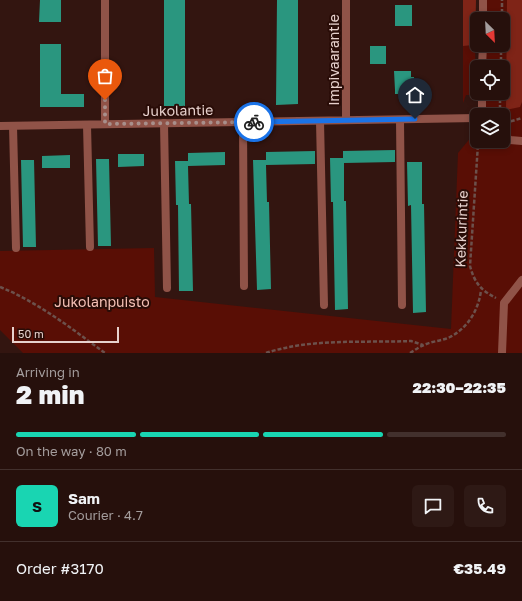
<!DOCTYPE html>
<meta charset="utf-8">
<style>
body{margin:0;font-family:"Golos Text",sans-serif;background:#2e1915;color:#f1f3f6;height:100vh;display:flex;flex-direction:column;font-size:15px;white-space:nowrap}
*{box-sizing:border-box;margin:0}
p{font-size:13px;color:#a49d9d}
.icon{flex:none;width:22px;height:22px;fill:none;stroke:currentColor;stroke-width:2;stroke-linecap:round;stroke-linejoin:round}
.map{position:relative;height:353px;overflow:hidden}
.side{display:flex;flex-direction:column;background:#26100c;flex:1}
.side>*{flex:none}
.needle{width:26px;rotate:156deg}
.buttons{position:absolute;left:470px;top:12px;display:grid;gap:8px}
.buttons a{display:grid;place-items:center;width:40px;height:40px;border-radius:6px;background:#26100c;box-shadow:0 2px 6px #0003,0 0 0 1px #42302d;font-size:20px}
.scale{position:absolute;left:12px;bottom:10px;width:107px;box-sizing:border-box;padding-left:4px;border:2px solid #e7d1cd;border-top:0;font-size:11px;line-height:14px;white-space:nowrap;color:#e7d1cd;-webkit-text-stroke:3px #290c07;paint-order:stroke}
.pin{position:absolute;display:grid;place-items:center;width:34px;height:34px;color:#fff;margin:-41px -17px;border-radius:50% 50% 50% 0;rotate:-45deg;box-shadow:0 0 4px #0007}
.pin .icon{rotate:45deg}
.courier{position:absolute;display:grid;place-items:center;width:40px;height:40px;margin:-20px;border:3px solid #1a73e8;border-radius:50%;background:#fff;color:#222;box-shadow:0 1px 5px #0007}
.headline em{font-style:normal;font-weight:800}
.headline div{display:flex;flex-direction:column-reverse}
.headline{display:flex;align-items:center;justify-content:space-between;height:68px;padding:0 16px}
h1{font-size:26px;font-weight:800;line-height:30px}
.bar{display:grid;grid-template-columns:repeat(4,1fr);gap:6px 4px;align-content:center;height:48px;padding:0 16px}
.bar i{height:5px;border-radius:3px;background:#42302d}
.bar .selected{background:#19d5b2}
.bar p{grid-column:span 4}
.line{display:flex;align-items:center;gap:10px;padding:0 16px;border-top:1px solid #42302d}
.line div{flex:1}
.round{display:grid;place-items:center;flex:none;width:42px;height:42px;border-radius:6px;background:#2e1915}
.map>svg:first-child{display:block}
</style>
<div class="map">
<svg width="522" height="353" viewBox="0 0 522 353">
<rect width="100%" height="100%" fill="#331510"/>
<path fill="#590e05" d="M487,0h35v353h-499l-23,-23v-79l154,-3 1,49 296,32 7,-176 19,-23v11h26v-26h-21l1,-22h20v-26h-19l1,-22h18v-26h-17z
M475,45l1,50h-10l-3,8v-57z"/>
<path fill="#7f2417" d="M463,0h13l-1,45 -12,1z
M507,0h15v102l-2,5 -14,3z"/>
<path fill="#2a967f" d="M40,0h21v22h-22z
M164,0h21v106h-21z
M277,0h21v104l-22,1z
M395,5h17v21h-17z
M40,44h21v50h23v13h-44z
M370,46h16v18h-16z
M394,71h17v6h3v22h-15v-5h-4v-4z
M395,150v12l-51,1v38h2l2,108 -13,1 -2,-108h-2l-1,-44h13v-7z
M315,151v13l-49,1 1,37h2l2,87 -14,1 -4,-130h13v-8z
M225,152v13l-37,1 1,38h2l2,87h-14l-1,-86h-2l-1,-44h13v-8z
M118,154h26v12l-26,1z
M70,155v13h-28v-12z
M96,159h13l2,87h-13z
M21,160h13l2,87h-13z
M407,162h15v42h2l2,108 -13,1 -2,-108 -3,1z"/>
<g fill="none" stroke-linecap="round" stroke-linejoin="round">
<path stroke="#6c514c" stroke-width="2.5" stroke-dasharray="4 2" stroke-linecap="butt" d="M502,19v-19
M501,67v-22
M500,93v22
M505,123l17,-5
M481,141l-3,3 -8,122c5,18 11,24 26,32
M0,287c38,15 72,42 105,66
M266,353c45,-15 98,-10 145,-12l12,4
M410,353c5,-3 9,-6 14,-8 8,-4 18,-4 26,-8 18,-9 29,-28 31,-47"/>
<path stroke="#905348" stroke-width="8" d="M400,120l2,185
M320,121l4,184
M243,122l1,164
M164,123l3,165
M87,125l3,122
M13,126l3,122
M503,134l7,6 12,1
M502,353l2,-50 18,-23"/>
<path stroke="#905348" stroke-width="8" d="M483,19v-19
M482,67l1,-22
M482,115v-22
M346,120v-120
M105,124v-124
M0,126l477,-8"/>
</g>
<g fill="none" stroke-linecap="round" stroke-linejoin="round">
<path stroke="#a88f8b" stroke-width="4" stroke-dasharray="0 7.2" d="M105,100v24l149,-2"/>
<path stroke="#1a73e8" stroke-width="5" d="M254,122l161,-3"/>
</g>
<g text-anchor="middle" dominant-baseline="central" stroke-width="4" stroke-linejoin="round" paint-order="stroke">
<g font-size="14" fill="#e7d1cd" stroke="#290c07">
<text transform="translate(333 60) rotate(-90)">Impivaarantie</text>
<text transform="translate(178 110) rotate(-1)">Jukolantie</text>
<text transform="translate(461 229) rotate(-88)">Kekkurintie</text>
</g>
<g font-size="14" fill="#f6c1b6" stroke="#290c07">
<text x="102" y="301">Jukolanpuisto</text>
</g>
</g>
</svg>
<div class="buttons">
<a><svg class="needle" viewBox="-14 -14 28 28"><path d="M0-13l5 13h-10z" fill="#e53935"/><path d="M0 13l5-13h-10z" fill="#a49d9d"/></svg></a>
<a><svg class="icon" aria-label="locate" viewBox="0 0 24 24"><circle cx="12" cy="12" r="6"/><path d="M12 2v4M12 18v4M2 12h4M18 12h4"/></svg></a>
<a><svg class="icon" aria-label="layers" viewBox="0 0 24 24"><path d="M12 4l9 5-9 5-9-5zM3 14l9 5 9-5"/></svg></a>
</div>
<div class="scale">50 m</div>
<div class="pin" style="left:105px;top:100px;background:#ea580c"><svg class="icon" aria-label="bag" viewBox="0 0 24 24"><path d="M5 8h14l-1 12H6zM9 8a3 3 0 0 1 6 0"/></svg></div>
<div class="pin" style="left:415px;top:119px;background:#1f2937"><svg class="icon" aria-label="home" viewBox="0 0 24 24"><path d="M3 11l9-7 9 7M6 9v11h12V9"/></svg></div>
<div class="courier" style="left:254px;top:122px"><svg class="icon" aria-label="bike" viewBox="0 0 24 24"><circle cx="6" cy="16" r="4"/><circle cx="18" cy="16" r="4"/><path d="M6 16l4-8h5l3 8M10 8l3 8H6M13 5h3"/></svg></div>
</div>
<section class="side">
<div class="headline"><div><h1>2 min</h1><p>Arriving in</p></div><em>22:30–22:35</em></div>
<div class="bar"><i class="selected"></i><i class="selected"></i><i class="selected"></i><i></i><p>On the way · 80 m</p></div>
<div class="line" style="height:72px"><b class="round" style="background:#19d5b2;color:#111">S</b><div><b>Sam</b><p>Courier · 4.7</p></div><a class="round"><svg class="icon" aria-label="chat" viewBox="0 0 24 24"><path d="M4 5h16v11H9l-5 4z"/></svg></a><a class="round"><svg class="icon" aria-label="phone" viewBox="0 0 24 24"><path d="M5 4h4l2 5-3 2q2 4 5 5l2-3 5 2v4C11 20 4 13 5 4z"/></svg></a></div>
<div class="line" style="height:52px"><div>Order #3170</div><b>€35.49</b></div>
</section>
